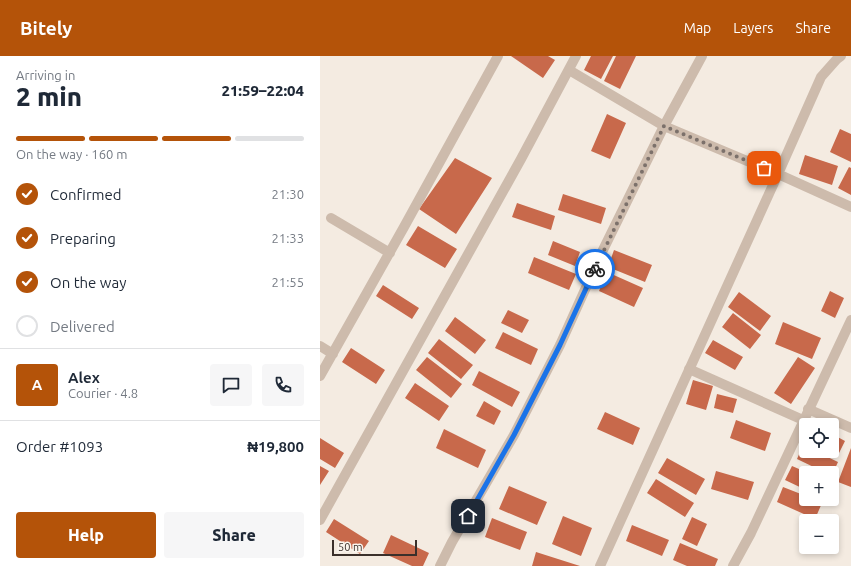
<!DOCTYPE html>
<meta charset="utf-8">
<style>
body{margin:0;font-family:Ubuntu,sans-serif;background:#f6f6f7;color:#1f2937;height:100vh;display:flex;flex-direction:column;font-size:15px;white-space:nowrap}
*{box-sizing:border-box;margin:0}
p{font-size:13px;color:#747a83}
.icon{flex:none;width:22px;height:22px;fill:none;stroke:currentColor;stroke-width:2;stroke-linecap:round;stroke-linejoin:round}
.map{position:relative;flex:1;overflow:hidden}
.drawer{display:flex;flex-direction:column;background:#fff;width:320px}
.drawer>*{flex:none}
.buttons{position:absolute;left:479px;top:362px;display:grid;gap:8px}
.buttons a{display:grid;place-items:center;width:40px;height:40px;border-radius:4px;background:#fff;box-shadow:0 2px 6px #0003;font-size:20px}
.scale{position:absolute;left:12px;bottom:10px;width:85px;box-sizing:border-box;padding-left:4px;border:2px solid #3b302b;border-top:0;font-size:11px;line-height:14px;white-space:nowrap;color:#3b302b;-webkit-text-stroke:3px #fbf5ee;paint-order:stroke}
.pin{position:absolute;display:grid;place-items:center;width:34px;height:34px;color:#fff;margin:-17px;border-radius:8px;box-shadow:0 2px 6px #0006}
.courier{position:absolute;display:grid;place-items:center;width:40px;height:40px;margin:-20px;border:3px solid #1a73e8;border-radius:50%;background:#fff;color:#222;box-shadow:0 1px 5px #0007}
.headline em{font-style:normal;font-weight:800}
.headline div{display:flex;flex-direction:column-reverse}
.headline{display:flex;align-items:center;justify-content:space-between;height:68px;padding:0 16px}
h1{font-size:26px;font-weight:800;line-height:30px}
.bar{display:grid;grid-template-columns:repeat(4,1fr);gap:6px 4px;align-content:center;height:48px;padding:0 16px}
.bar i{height:5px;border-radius:3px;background:#e0e1e3}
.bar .active{background:#b45309}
.bar p{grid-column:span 4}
.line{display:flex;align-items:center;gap:10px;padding:0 16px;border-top:1px solid #e0e1e3}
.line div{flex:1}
.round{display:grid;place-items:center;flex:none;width:42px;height:42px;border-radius:4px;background:#f6f6f7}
ol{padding:0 16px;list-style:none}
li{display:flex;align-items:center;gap:12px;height:44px}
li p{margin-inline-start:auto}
li .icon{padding:4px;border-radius:50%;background:#b45309;color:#fff;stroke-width:4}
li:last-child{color:#747a83}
li i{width:22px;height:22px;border:2px solid #e0e1e3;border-radius:50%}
.action{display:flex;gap:8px;margin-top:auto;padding:8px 16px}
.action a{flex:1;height:46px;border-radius:4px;background:#b45309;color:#fff;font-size:16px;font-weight:800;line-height:46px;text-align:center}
.action a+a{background:#f6f6f7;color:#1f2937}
header{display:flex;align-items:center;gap:24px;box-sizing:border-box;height:56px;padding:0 20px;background:#b45309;color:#fff}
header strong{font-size:19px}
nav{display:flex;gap:22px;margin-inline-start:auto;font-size:14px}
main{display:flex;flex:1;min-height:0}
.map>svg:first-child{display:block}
</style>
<header>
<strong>Bitely</strong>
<nav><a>Map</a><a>Layers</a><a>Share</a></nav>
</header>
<main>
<section class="drawer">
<div class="headline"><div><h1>2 min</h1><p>Arriving in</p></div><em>21:59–22:04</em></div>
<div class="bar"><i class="active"></i><i class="active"></i><i class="active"></i><i></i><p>On the way · 160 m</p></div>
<ol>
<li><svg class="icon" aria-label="check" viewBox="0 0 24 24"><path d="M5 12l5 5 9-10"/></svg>Confirmed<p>21:30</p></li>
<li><svg class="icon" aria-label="check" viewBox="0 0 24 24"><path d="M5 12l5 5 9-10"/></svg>Preparing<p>21:33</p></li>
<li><svg class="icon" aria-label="check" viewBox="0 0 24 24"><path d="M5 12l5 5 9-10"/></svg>On the way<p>21:55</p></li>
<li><i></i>Delivered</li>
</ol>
<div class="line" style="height:72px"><b class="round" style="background:#b45309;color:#fff">A</b><div><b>Alex</b><p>Courier · 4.8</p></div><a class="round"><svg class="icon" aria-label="chat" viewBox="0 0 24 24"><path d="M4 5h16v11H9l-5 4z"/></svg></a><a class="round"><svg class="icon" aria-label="phone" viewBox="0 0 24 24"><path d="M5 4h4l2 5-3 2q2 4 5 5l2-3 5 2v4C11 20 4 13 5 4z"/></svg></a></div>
<div class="line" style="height:52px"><div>Order #1093</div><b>₦19,800</b></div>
<div class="action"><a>Help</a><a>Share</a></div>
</section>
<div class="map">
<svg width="531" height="510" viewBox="0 0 531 510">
<rect width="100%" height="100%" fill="#f4ebe1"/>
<path fill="#c8694b" d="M191,0h37l7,4 -12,18z
M271,0h22l-12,23 -17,-9z
M296,0h20l-16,33 -16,-8z
M287,58l19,9 -16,36 -19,-8z
M520,73l11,5v28l-21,-10z
M485,99l33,11 -6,19 -33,-11z
M135,102l37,20 -36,56 -37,-25z
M529,111l2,1v27l-13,-7z
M243,138l43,14 -5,16 -43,-14z
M197,147l38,13 -4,14 -39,-13z
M98,170l39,23 -12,19 -39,-23z
M233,185l27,11 -5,14 -27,-11z
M294,194l38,15 -7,17 -37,-15z
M214,201l42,17 -7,16 -41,-17z
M287,216l36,16 -9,19 -35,-16z
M63,229l36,23 -7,11 -36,-23z
M510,235l14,7 -9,20 -14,-7z
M419,236l32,24 -11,15 -32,-24z
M188,254l21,10 -7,13 -21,-10z
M413,257l28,22 -11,14 -28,-22z
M135,261l31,23 -11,14 -30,-23z
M463,266l38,16 -9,21 -37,-15z
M183,276l35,17 -7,16 -36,-17z
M119,283l34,26 -12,14 -33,-26z
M393,284l30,17 -8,13 -30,-17z
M31,292l34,22 -9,14 -34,-22z
M107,301l35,27 -11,14 -35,-28z
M478,301l17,11 -24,36 -17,-11z
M159,315l41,21 -8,15 -40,-22z
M373,324l20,6 -7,24 -20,-6z
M95,327l34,23 -10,15 -34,-23z
M397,338l20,5 -4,14 -19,-5z
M164,345l17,10 -7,14 -18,-9z
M285,356l35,16 -7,17 -36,-16z
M416,364l35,13 -6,18 -35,-13z
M124,373l42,21 -8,18 -42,-20z
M512,378l13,7 -7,14 -6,-3z
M0,382l24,15 -9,15 -15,-9z
M483,389l3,2v4h9l23,11 -5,11h-7l-29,-14z
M531,392v39l-13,-5z
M347,402l38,21 -9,16 -38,-22z
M0,410l9,5 -9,14z
M472,410l14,6v18l-21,-10z
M396,415l38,11 -6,18 -37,-11z
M336,423l38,24 -9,14 -38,-24z
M189,430l38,16 -10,23 -38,-16z
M463,431l23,9v3h6l10,4 -7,16 -38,-17z
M243,460l29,12 -11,28 -29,-12z
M372,461l15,7 -10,22 -15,-7z
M172,462l35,14 -7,18 -35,-13z
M14,463l35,22 -9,13 -34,-22z
M312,469l37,15 -7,16 -36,-15z
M71,479l38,18 -6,13h-11l-29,-13z
M360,487l38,16 -3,7h-28l-14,-6z
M216,496l44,14h-48z"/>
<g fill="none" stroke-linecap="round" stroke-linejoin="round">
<path stroke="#cdbbac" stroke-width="10" d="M249,14l95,56 114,48 73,33
M11,162l59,35
M0,290l13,8
M369,313l114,51
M0,320l84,-149 94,-171
M488,353l43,19
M0,464l201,-361 55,-103
M120,510l12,-24 62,-107 46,-90 42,-93 62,-126 38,-70
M280,510l178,-392 43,-97 16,-18 4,-3
M413,510l18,-33 100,-213"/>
</g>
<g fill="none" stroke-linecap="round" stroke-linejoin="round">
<path stroke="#7c716b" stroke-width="4" stroke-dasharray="0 7.2" d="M275,213l69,-143 100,42"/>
<path stroke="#1a73e8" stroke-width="5" d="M148,460l46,-81 46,-90 35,-76"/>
</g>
</svg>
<div class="buttons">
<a><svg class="icon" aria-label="locate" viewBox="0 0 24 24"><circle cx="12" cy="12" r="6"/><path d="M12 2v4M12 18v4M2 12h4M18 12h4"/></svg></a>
<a>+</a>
<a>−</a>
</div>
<div class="scale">50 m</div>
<div class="pin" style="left:444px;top:112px;background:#ea580c"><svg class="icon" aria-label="bag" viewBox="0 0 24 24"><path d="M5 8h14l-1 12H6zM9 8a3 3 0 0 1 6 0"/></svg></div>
<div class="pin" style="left:148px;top:460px;background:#1f2937"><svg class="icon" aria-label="home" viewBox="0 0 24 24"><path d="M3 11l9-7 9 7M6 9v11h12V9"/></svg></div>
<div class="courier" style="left:275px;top:213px"><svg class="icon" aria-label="bike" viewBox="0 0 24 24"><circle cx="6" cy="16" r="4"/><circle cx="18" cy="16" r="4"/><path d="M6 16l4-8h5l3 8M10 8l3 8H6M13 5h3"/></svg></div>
</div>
</main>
